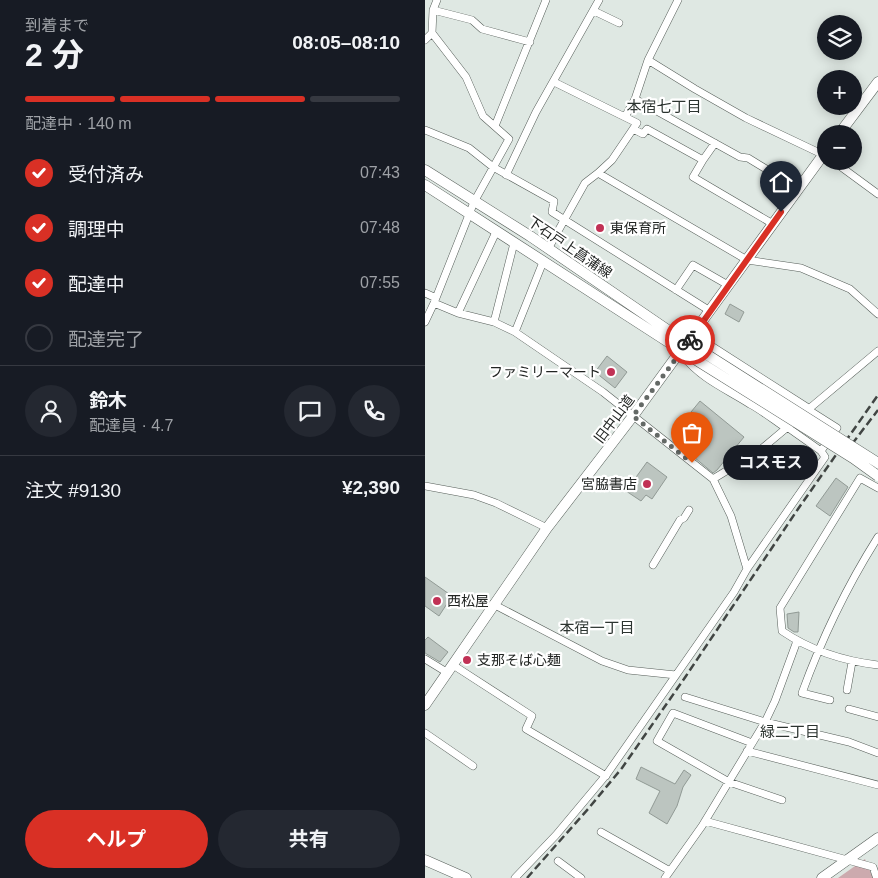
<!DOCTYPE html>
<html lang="ja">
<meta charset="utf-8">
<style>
body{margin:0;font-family:Helvetica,"Noto Sans JP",sans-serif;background:#242831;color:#f1f3f6;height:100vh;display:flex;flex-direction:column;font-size:19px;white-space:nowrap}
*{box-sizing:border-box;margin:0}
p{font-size:16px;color:#9ea1a6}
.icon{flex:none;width:28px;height:28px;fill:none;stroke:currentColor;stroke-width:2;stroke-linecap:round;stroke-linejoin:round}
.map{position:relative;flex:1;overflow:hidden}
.details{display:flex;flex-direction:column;background:#171b24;width:425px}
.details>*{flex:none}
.controls{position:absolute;left:392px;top:15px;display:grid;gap:10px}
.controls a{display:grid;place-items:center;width:45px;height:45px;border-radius:50%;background:#171b24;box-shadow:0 2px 12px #0003;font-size:25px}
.pin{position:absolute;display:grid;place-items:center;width:42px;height:42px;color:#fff;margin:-51px -21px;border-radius:50% 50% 50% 0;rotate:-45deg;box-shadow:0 0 5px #0007}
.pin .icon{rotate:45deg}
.courier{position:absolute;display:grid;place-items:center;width:50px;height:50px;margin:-25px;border:4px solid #d93025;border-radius:50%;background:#fff;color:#222;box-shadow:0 1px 6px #0007}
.bubble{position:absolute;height:35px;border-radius:18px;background:#171b24;box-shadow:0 2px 12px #0003;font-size:16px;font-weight:700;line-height:35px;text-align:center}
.head em{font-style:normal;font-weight:700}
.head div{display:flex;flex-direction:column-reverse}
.head{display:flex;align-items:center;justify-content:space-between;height:85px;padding:0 25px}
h1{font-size:32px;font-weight:700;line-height:38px}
.bar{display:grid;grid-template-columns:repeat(4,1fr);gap:8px 5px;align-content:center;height:60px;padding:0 25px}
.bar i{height:6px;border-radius:4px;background:#363941}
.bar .current{background:#d93025}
.bar p{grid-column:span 4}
.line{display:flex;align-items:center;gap:12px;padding:0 25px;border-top:1px solid #363941}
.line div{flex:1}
.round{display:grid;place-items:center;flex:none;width:52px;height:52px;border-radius:26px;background:#242831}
ol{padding:0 25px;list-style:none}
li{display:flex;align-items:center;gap:15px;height:55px}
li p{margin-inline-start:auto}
li .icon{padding:5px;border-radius:50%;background:#d93025;color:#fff;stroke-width:4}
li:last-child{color:#9ea1a6}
li i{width:28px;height:28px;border:2px solid #363941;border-radius:50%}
.action{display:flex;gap:10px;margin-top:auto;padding:10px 25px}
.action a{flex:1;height:58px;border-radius:30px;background:#d93025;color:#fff;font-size:20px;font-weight:700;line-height:58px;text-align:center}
.action a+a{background:#242831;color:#f1f3f6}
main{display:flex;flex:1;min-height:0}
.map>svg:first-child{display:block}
</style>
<main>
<section class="details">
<div class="head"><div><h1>2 分</h1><p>到着まで</p></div><em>08:05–08:10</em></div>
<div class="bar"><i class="current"></i><i class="current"></i><i class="current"></i><i></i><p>配達中 · 140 m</p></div>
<ol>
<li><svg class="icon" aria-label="check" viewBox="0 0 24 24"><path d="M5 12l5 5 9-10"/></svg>受付済み<p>07:43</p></li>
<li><svg class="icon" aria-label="check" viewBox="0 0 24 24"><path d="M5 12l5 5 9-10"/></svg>調理中<p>07:48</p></li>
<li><svg class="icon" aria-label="check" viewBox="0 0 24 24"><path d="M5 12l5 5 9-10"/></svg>配達中<p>07:55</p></li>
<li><i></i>配達完了</li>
</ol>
<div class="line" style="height:90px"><a class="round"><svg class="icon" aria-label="person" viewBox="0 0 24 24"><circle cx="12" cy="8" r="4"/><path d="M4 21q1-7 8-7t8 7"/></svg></a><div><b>鈴木</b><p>配達員 · 4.7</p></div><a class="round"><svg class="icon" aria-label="chat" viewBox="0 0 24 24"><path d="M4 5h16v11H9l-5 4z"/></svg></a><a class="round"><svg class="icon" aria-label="phone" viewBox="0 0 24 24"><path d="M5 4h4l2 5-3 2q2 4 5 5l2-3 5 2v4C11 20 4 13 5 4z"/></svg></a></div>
<div class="line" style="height:65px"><div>注文 #9130</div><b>¥2,390</b></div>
<div class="action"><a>ヘルプ</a><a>共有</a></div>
</section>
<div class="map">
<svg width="453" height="878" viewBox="0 0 453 878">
<rect width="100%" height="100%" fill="#dfe8e3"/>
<path fill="#ccaaae" d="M440,859l8,19h-35z"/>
<path fill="#bcc5c0" stroke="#919a95" d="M305,304l14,8 -5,10 -14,-8z
M182,356l20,16 -12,16 -20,-16z
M275,401l44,36 -27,33 -4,3 -37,-31 21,-26 -6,-4z
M222,462l20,15 -15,22 -6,-4 -5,6 -15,-10z
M411,478l12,9 -18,29 -14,-10z
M0,577l27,19 -13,20 -14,-10z
M374,612l-1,20h-4l-6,-4 -1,-14z
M3,637l20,15 -8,10 -15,-9v-13z
M216,767l34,17 9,-14 7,5 -8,12 -6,19 -10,18 -18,-11 11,-22 -24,-12z"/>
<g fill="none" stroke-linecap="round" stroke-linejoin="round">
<g stroke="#565e59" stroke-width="8">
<path id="street" d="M253,0l-30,60 47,29 51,29 80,38
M8,10l39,10 10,9 48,13
M169,11l25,12
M0,40l7,-7 1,-23 4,-10
M129,82l83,41 -4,6 10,5 4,-5 56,31 -10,17 80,47
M210,99l13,-39
M200,117l10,-18 105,58 8,1 51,31
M70,126l51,-126
M0,130l44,18 24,19 61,34 -2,11 158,99
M278,160l12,-17
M408,161l45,33
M173,173l14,-13 21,-31
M81,175l30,-63 63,-112
M123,249l37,-66 13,-10 149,87 54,8 49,21 28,25
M251,290l17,-25 35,20
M0,293l11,5
M9,303l24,10 36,9 21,10 88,60 110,87 18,37 16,53
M33,313l38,-81
M0,322l9,-19 40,-101 35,-63 -26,-23 -17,-39 -34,-44
M69,322l20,-79
M90,332l28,-70
M382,409l30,19 -16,23
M379,413l74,-62
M288,479l46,-28 31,-26
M0,486l49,9 22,8 51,25
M453,488l-18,-10 -80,130 2,23c28,19 62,30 96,34
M228,565l27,-45 4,-2 5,-8
M68,604l109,57 26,9 48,5
M0,659l23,14
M28,665l79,51 -6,13 80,47
M422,690l5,-28
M260,697l80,25 84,20 29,11
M405,700l-28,-7c20,-55 45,-107 76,-156
M424,709l29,8
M0,733l48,33
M327,743l-79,-30 -16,28 72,41 53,18
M322,751l131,34
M280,821l168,46 3,9 2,-1
M176,832l69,39
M133,861l23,17
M90,878l41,-43 51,-61 127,-182 13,-23 78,-112 -4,-6 -34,-24
M240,878l37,-52 63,-104 10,-21 22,-60"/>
</g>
<g stroke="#565e59" stroke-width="11">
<path id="secondary" d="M414,134l39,-52
M0,170l105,66 161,110
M0,185l268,173
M268,336l114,73
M259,355c20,24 42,32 67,48 13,7 24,16 36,24
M0,705l122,-177 86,-112 193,-265
M0,860l41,18
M397,878l56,-40"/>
</g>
<use href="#street" stroke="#fff" stroke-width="7"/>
<use href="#secondary" stroke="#fff" stroke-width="10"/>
<path stroke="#414543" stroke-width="2.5" stroke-dasharray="8 4" stroke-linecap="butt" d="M427,444l26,-34
M102,878l61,-69 34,-41 64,-92 112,-167 80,-114"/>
<g stroke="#565e59" stroke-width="11" stroke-linecap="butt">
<path id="secondary-bridge" d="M273,349l180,114
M268,358l160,100 25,18"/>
</g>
<use href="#secondary-bridge" stroke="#fff" stroke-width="10"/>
</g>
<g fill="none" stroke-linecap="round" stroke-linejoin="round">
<path stroke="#646966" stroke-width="5" stroke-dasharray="0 9" d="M265,340l-57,76 59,47"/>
<path stroke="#d93025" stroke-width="6" d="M265,340l91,-128"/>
</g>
<g fill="#c13155" stroke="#fff" stroke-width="2">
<circle cx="175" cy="228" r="5"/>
<circle cx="186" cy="372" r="5"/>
<circle cx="222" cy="484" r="5"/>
<circle cx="12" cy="601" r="5"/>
<circle cx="42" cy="660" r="5"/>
</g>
<g text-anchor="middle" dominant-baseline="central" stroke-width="4.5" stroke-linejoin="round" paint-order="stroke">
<g font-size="14" fill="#222523" stroke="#fff" text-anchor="start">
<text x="185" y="228">東保育所</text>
<text x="176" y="372" text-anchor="end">ファミリーマート</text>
<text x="212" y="484" text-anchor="end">宮脇書店</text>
<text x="22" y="601">西松屋</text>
<text x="52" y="660">支那そば心麺</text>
</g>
<g font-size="14" fill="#222523" stroke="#fff">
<text transform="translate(145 247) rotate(34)">下石戸上菖蒲線</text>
<text transform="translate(189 419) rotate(-53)">旧中山道</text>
</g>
<g font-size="15" fill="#2c3430" stroke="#fff">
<text x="239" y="106">本宿七丁目</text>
<text x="172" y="627">本宿一丁目</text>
<text x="365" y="731">緑二丁目</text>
</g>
</g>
</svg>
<div class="controls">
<a><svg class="icon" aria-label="layers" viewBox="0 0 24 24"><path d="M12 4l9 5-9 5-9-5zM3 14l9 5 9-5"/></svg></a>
<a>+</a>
<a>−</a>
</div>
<div class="pin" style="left:267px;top:463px;background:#ea580c"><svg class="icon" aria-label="bag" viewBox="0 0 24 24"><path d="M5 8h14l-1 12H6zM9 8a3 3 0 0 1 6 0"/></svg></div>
<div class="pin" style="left:356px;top:212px;background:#1f2937"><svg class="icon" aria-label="home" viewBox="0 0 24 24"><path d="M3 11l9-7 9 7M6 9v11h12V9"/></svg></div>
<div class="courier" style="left:265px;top:340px"><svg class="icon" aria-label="bike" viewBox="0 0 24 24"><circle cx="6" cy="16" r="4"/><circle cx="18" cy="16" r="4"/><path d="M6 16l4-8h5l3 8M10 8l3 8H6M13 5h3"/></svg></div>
<div class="bubble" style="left:298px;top:445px;width:95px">コスモス</div>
</div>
</main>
